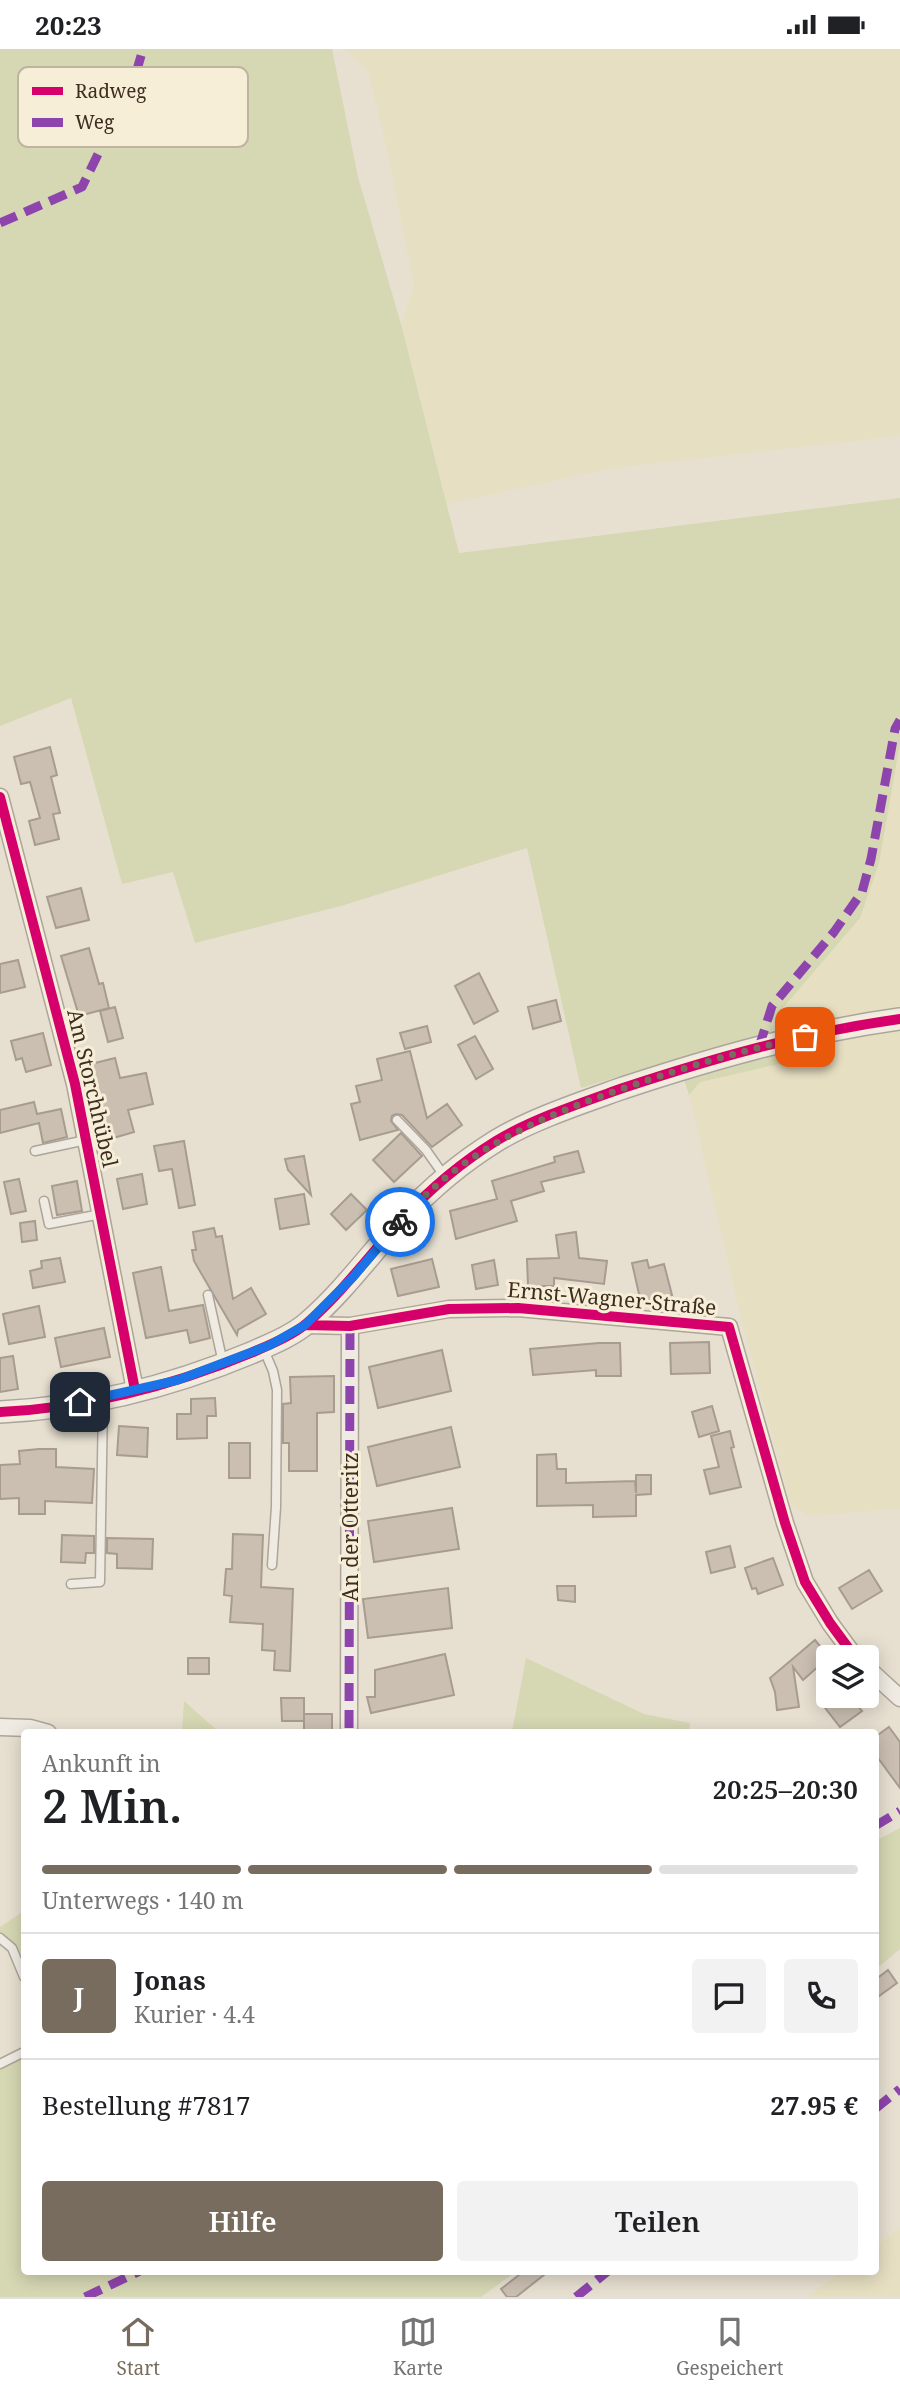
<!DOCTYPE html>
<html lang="de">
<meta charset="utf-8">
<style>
body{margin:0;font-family:"Noto Serif",serif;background:#f2f2f2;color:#202124;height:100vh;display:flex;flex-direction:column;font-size:26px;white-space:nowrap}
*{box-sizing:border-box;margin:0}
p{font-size:23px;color:#757577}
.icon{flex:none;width:38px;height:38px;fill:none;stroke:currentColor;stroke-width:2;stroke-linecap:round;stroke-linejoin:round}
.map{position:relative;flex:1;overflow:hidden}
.drawer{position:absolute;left:21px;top:1680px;width:858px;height:546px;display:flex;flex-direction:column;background:#fff;border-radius:7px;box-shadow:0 4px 18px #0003}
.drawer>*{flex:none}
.buttons{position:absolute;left:816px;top:1596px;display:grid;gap:14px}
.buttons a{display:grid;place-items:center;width:63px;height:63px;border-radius:7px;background:#fff;box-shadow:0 4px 18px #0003;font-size:35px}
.pin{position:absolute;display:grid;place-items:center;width:60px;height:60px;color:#fff;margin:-30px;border-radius:14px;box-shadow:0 4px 10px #0006}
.courier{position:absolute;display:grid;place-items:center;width:70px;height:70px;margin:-35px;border:5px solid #1a73e8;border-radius:50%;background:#fff;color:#222;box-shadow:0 2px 9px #0007}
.head em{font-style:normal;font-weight:600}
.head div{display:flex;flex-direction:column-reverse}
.head{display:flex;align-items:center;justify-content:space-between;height:119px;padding:0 21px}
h1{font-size:46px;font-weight:600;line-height:52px}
.bar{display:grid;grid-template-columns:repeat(4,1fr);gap:10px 7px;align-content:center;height:84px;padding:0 21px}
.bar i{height:9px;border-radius:5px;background:#e0e0e0}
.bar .on{background:#786c5e}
.bar p{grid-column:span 4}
.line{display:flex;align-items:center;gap:18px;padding:0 21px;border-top:2px solid #e0e0e0}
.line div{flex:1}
.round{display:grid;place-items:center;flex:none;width:74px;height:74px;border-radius:7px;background:#f2f2f2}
.button{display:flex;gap:14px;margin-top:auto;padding:14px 21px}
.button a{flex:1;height:80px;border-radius:7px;background:#786c5e;color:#fff;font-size:28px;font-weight:600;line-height:80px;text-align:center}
.button a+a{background:#f2f2f2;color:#202124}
.status{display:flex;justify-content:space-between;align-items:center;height:49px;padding:0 35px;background:#fff;direction:ltr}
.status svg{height:19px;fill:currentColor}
.menu{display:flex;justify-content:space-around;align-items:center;height:98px;border-top:2px solid #e0e0e0;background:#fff;font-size:19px;color:#757577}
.menu a{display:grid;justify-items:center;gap:4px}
.menu .on{color:#786c5e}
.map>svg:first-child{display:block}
</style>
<div class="status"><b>20:23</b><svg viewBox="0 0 49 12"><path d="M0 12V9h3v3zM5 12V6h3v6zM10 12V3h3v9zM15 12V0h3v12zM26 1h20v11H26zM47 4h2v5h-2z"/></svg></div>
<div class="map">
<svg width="900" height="2248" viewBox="0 0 900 2248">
<rect width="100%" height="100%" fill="#e7e0d1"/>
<path fill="#e6dfc2" d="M346,0h554v387l-286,32 -167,36 -46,-180 13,-38 -27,-136 -19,-79z
M900,694v766l-92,7 -18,-13 -49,-185 -52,-223 11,-13 79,-18 -8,-42 89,-104 19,-55z
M900,2179v69h-93l34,-25 34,-1v-24z"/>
<path fill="#d6d7b3" d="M0,0h332l26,128 43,147 58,229 441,-55v245l-21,120 -19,55 -89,104 8,42 -79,18 -11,13 -12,-36 -96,29 -54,-240 -186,58 -146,37 -22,-71 -51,12 -51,-186 -71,28z
M526,1609l118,56 46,9 -1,9h-177z
M184,1652l35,31h-37z
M900,1779v121l-25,21v-129z
M24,1862v51l-6,-14 -18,-16v-5z
M24,2009v213l491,1 -34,25h-481v-227z"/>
<path fill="#cbbfb2" stroke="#a89c90" stroke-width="2" d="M50,698l7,28 -6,2 9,36 -7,1 6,25 -24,6 -6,-24 11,-3 -10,-36 -9,2 -7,-27z
M81,839l8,32 -33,8 -9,-31z
M89,899l10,36 4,-1 6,25 -30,8 -18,-60z
M18,911l7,27 -25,6v-29z
M479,924l19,38 -24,13 -19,-38z
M556,951l5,21 -28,8 -5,-22z
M115,958l8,31 -15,4 -8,-31z
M427,977l4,16 -26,7 -5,-16z
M43,984l8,32 -25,7 -4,-14 -6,2 -5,-19z
M475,987l18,33 -17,10 -18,-34z
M410,1002l17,67 20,-14 15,21 -30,22 -30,-32 -6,-1 -4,2 -1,5 7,9 -38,10 -9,-36 9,-2 -4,-16 26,-6 -5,-21z
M115,1009l5,20 26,-5 7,31 -25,6 6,22 -24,7 -19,-75z
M34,1053l3,12 24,-5 6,28 -24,6 -4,-20 -39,10v-23z
M401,1084l21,23 -28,26 -21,-22z
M184,1092l11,64 -16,3 -7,-39 -13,2 -5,-25z
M578,1102l6,21 -43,10 3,9 -33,10 6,20 -61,18 -6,-28 47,-12 -5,-18 63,-19 -1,-5z
M304,1107l7,39 -23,-25 -3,-11z
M142,1125l5,30 -24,5 -6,-30z
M19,1130l7,32 -15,3 -7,-32z
M77,1132l5,30 -25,4 -5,-29z
M304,1145l5,30 -29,5 -5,-30z
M351,1145l16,16 -21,20 -15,-16z
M35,1172l2,19 -15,2 -2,-19z
M214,1179l2,9 6,-1 11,63 18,-11 15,26 -28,16 -1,5 -43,-74 -2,-11h4l-3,-18z
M576,1183l3,26 28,3 -3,23 -50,-6v8h-26l-1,-27 32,-1 -3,-23z
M60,1209l5,24 -32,6 -3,-17 12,-3 -1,-7z
M432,1210l7,28 -41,9 -7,-27z
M494,1211l4,25 -22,4 -4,-24z
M647,1211l2,8 15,-4 8,31 -31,8 -9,-40z
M161,1218l8,44 34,-6 7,33 -20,5 -3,-13 -41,8 -13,-65z
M39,1257l6,31 -36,7 -6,-30z
M104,1279l6,29 -49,10 -6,-29z
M709,1293l1,31 -39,1 -1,-31z
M599,1294h21l1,33h-25v-6l-63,5 -3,-26z
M442,1301l9,41 -73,17 -9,-41z
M13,1307l5,33 -18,3v-34z
M334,1327v36l-17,1v58h-28v-28h-6v-39l8,-1 -1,-26z
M215,1349l1,18h-9v22l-30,1v-25h14v-15z
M712,1357l7,25 -20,6 -7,-25z
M119,1377l29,2 -1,29 -30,-2z
M451,1378l9,40 -83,19 -9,-39z
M730,1382l4,16 -3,1 10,39 -31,7 -6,-24 15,-3 -8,-31z
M229,1394h21v35h-21z
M39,1400h17v18l38,2 -2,34 -47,-2v13h-26v-16l-19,1v-34l20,-1 -1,-13z
M556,1405l1,15h9v14l69,-2 1,12v-18h15v19l-15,1v21l-43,1v-12l-56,1v-51z
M452,1459l7,41 -85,13 -6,-41z
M233,1485l30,1 -2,52 32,2 -3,82 -16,-1 1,-19 -13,-1 1,-26 -33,-2 2,-26 -8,-1 2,-26h6z
M62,1486l32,1v17h-8l-1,10 -24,-1z
M107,1489l46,1 -1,30 -35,-1v-14l-10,-1z
M730,1497l5,21 -24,6 -5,-21z
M773,1509l10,27 -25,9 -2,-6 -4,1 -7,-21z
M869,1521l13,21 -30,18 -13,-21z
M557,1537h18v16l-17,-2z
M448,1539l4,40 -84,10 -5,-39z
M815,1591l14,17 -26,23 -10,-13 6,40 -22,3 -2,-18 -5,-14z
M445,1605l9,41 -83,18 -4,-16h8v-27z
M188,1609h21v16h-21z
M832,1647h18l12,15 -22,16 -18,-23z
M281,1649h23v23h-22z
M304,1665h28v19h-28z
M889,1678l11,15v46l-25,-34v-17z
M888,1921l9,13 -22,16v-19z
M524,2222h25l-33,26h-9l-6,-8z"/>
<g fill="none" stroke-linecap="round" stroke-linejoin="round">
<g stroke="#ada599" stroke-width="11">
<path id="service" d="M397,1071l29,30 19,27
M35,1102l51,-11
M44,1152l5,23 52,-10
M208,1246l15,68
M264,1301l9,21 4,19 -1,117 -4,58
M71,1535l29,-2 3,-181
M0,1889l12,10 12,29
M0,2015l24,-12"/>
</g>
<g stroke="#ada599" stroke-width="19">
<path id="minor" d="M0,748l75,287 60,306
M305,1276l45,1 99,-17 69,-1 211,19 56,196 20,59 25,41 25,34
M866,1618l34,31
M0,1678l30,1 18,5
M349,1679l1,-402"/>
</g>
<g stroke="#ada599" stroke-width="24">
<path id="tertiary" d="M0,1363c85,-4 172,-26 251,-59 18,-8 41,-17 56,-30 36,-31 64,-70 96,-105 28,-30 59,-56 93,-77 36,-22 88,-39 127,-53 91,-30 182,-56 277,-69"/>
</g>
<use href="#service" stroke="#efebe3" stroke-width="8"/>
<use href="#minor" stroke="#efebe3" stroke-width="16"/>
<use href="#tertiary" stroke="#efebe3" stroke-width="21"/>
<path stroke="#8e44ad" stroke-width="9" stroke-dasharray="18 9" stroke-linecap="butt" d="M0,174l82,-36 52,-107 9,-31
M759,998l13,-41 62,-74 28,-40 9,-33 24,-130 5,-9
M349,1679l1,-402
M875,1777l25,-15
M875,2060l25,-20
M85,2248l55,-26
M576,2248l32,-26"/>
<g stroke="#f7eed8" stroke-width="15">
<path id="cycleway" d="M0,748l75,287 60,306
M305,1276l45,1 99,-17 69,-1 211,19 56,196 20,59 25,41 25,34
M0,1363c85,-4 172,-26 251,-59 18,-8 41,-17 56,-30 36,-31 64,-70 96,-105 28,-30 59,-56 93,-77 36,-22 88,-39 127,-53 91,-30 182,-56 277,-69"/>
</g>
<use href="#cycleway" stroke="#d6006c" stroke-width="10"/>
</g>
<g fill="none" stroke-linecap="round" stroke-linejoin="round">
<path stroke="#786c5e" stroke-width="7" stroke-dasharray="0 12.6" d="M400,1173c64,-75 145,-107 236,-138 56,-19 112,-35 169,-47"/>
<path stroke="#1a73e8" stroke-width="9" d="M80,1353l98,-22 92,-35 35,-20 48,-48 47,-55"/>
</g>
<g text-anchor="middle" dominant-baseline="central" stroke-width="6" stroke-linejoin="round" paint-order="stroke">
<g font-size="21" fill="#3d2e20" stroke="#f7eed8">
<text transform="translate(93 1039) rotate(77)">Am Storchhübel</text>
<text transform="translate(612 1249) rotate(5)">Ernst-Wagner-Straße</text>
<text transform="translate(350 1478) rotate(-90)">An der Otteritz</text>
</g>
</g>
<rect x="18" y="18" width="230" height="80" rx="10" fill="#f7eed8" stroke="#bfb4a1" stroke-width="2"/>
<rect x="32" y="38" width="31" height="8" fill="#d6006c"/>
<rect x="32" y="69" width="31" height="9" fill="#8e44ad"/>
<g font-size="19" fill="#3d2e20">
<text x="75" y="49">Radweg</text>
<text x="75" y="80">Weg</text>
</g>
</svg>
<div class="buttons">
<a><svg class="icon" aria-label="layers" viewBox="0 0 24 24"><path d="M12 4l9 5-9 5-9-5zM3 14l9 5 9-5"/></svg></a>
</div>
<div class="pin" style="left:805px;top:988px;background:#ea580c"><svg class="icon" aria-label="bag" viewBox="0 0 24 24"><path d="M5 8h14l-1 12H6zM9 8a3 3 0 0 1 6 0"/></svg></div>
<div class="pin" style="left:80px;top:1353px;background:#1f2937"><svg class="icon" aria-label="home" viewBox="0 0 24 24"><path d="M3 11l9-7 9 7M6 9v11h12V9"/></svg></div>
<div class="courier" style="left:400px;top:1173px"><svg class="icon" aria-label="bike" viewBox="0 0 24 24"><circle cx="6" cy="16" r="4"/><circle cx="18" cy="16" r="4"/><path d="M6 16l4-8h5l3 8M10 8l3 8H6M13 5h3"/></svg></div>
<section class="drawer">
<div class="head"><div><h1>2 Min.</h1><p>Ankunft in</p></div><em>20:25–20:30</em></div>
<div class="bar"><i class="on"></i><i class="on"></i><i class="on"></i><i></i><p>Unterwegs · 140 m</p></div>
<div class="line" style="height:126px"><b class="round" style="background:#786c5e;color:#fff">J</b><div><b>Jonas</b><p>Kurier · 4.4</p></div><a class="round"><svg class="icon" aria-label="chat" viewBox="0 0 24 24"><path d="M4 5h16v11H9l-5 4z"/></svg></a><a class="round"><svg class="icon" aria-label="phone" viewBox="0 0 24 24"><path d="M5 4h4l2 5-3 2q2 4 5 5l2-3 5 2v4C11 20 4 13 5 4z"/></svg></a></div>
<div class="line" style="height:91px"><div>Bestellung #7817</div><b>27.95 €</b></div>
<div class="button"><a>Hilfe</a><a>Teilen</a></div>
</section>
</div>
<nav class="menu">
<a class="on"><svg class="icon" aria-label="home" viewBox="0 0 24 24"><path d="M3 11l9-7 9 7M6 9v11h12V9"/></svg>Start</a>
<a><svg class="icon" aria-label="map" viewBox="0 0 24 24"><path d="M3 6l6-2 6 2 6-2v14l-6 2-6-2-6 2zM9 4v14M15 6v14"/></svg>Karte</a>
<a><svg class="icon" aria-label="saved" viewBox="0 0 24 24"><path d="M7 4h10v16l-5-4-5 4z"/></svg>Gespeichert</a>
</nav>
